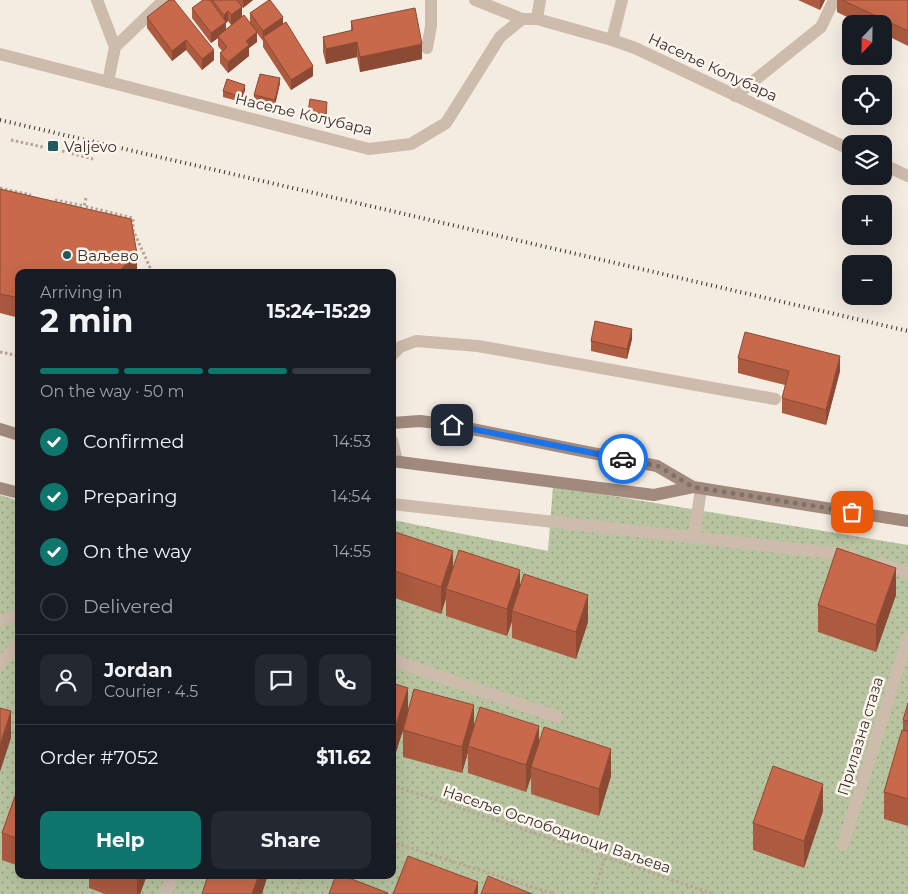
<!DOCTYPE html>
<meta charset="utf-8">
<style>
body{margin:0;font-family:Montserrat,sans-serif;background:#242831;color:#f1f3f6;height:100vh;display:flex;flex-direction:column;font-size:19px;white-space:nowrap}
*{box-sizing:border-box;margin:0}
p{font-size:16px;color:#9ea1a6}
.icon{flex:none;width:28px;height:28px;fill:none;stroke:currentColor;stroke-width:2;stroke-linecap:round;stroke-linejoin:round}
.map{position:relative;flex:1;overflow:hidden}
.side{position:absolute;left:15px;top:269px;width:381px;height:610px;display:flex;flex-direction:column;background:#171b24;border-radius:10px;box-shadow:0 5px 20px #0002}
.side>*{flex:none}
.needle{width:32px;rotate:202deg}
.controls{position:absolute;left:842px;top:15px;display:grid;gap:10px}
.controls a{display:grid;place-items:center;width:50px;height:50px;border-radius:10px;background:#171b24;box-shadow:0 5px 20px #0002;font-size:25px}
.pin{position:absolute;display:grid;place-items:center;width:42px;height:42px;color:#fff;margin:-21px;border-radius:10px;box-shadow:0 2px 8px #0006}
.courier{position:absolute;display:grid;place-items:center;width:50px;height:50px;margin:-25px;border:4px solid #1a73e8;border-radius:50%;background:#fff;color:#222;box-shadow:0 1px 6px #0007}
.summary em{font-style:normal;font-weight:700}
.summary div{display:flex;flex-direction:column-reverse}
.summary{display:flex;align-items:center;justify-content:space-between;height:85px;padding:0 25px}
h1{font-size:32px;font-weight:700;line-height:38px}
.bar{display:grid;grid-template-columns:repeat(4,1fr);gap:8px 5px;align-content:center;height:60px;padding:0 25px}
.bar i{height:6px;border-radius:4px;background:#363941}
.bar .current{background:#0f766e}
.bar p{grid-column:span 4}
.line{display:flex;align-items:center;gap:12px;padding:0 25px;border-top:1px solid #363941}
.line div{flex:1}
.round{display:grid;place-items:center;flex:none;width:52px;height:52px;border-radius:10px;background:#242831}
ol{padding:0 25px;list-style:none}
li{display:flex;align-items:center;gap:15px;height:55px}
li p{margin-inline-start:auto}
li .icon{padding:5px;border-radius:50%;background:#0f766e;color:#fff;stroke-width:4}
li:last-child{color:#9ea1a6}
li i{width:28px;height:28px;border:2px solid #363941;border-radius:50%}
.action{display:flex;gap:10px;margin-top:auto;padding:10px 25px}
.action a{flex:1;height:58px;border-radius:10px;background:#0f766e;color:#fff;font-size:20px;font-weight:700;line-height:58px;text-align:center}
.action a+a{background:#242831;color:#f1f3f6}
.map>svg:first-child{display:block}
</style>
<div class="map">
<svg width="908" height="894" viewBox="0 0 908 894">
<defs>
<pattern id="grass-dots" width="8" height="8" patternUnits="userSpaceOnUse" patternTransform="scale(1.25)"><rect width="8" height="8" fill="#b8c4a0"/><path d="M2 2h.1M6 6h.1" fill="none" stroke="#97a083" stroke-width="1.8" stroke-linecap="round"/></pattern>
</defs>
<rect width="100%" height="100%" fill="#f4ebe1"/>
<path fill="url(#grass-dots)" d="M553,486l355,59v349h-908v-399l19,6v374h373l1,-355 155,31z"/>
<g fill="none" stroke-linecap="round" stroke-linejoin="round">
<path stroke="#b9a596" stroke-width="3" stroke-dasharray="2.5 2.5" stroke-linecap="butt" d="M11,140l32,7
M62,151l31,8
M0,188l31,7
M86,198l-2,8 49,12v12l19,42
M55,200l29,6
M0,352l19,4
M392,785l322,109
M392,842l162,52
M295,894l6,-19
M593,894l12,-36"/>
<path stroke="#cdbbac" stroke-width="12" d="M97,0l18,47
M475,0l47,19
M537,19l3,-19
M612,40l10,-40
M427,48l4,-22v-26
M108,82l7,-35 49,-47
M735,96l86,-69 13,-27
M392,355l8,-8 16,-6 62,5 297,53
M392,440l5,21
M392,504l459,51
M694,538l7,-50
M880,563l28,10
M0,620l19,-4
M392,660l165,57
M0,665l19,-23
M843,845l65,-208
M166,894l6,-19"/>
<path stroke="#cdbbac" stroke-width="12" d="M0,54l369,95 42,-5 35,-21 54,-86 22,-18h15l75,21 23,8 216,102
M884,165l24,11"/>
<path stroke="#a18a7d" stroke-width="12" d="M392,423l28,-2 32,4 205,41 36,21
M0,429l19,6
M392,461l262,34 39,-8 215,34
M0,488l19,5"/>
<path stroke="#3b302b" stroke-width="4" stroke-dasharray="1 4" stroke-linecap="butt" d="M0,120l908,211"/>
</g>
<path fill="#ac5a40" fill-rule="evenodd" d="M169,0l45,60 -12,10 -16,-20 -14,11 -25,-33v-11z
M203,0h50l-10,8 -1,-1v9l8,7v-10l33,11 30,52 -22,14 -28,-43v-6l-6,-8v9l-8,6v8l-21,17 -8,-10v-10l2,-2 -4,-5v-8l-7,5 -19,-25v-10zM228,21l3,4 -5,4v-6z
M798,0h27l-5,10z
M837,0h71v46l-24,-12v-10h-23l-24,-12z
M351,21l71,38 -62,13 -3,-15 -31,7 -3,-12v-15l28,-6z
M280,83l-5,22 -21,-5v-5z
M245,90l-4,12 -18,-5v-6z
M327,107l-1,13 -18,-3v-5z
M0,189l137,83h-118v46l-19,-5z
M632,339l-5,20 -36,-8v-10z
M738,358l102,13 -14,54 -44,-12v-15l3,-13 -47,-12z
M392,531l61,38 67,18 68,35 -12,37 -64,-21v-17l-5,15 -61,-20v-18l-5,16 -49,-17z
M896,595l-20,57 -58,-20v-27z
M392,683l16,29 66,17 65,14 72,33 -12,40 -68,-22v-17l-5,15 -58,-19v-21l-6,21 -59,-16v-28l-7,23 -4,-1z
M908,703v123l-24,-7v-27l19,-62v-10z
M19,785v81l-17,-6v-27z
M823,811l-19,57 -51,-18v-27z
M44,875h11l-1,4z
M89,875h58l-7,19h-35l-16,-6z"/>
<path fill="#8c4a34" d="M243,0h10l-10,8z
M820,0h5l-5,10z
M242,7v10l-11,8v-10z
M228,11v10l-2,2v9l-8,4v2l-7,5v-10l13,-9v-9z
M283,17v10l-20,10v-6z
M257,32v10l-8,6v8l-21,17v-11l18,-21z
M186,40v10l-14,11v-10z
M357,42v15l-31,7v-15z
M422,44v15l-62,13v-15z
M214,50v10l-12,10v-11z
M313,66v10l-22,14v-10z
M280,78v5l-5,22v-5z
M245,85v5l-4,12v-5z
M137,254v18h-19z
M632,329v10l-5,20v-10z
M840,356v15l-14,54v-15z
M453,551v27l-7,11v9l-5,16v-27z
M896,568v27l-20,57v-27z
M520,570v27l-8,14v10l-5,15v-27z
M588,595v27l-12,37v-27z
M408,688v27l-12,37v-27z
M474,705v27l-6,14v6l-6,21v-26z
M11,711v27l-11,34v-27z
M539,726v27l-8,14v10l-5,15v-27z
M611,749v27l-12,40v-27z
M823,784v27l-19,57v-27z
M138,875h9l-7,19h-3v-16z
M259,875h8v3l-5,16h-10z
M478,882v12h-4z"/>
<path fill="#c8694b" stroke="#8c4a34" d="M169,0h5l40,50 -12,9 -16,-19 -14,11 -25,-34z
M203,0h7l16,22 -15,11 -19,-25z
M212,0h25l5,7 -11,8 -3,-4 -4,4z
M269,0h1l13,17 -20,14 -13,-18z
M842,0h66v31z
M415,8l7,36 -62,13 -3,-15 -31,7 -3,-12 30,-7 -2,-9z
M244,15l13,17 -11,9 3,4 -21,17 -8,-9 7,-6 -9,-11z
M286,22l27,44 -22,14 -28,-43z
M260,74l20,4 -5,22 -21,-5z
M227,79l18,6 -4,12 -18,-6z
M310,99l17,3 -1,12 -18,-2z
M0,189l131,30 6,35 -19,18h-99v26l-19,-4z
M595,321l37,8 -5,20 -36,-8z
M745,332l95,24 -14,54 -44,-12 7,-27 -51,-13z
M392,531l61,20 -12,36 -49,-17z
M837,548l59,20 -20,57 -58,-20z
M459,550l61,20 -13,39 -61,-20z
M524,574l64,21 -12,37 -64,-21z
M392,683l16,5 -12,37 -4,-1z
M414,689l60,16 -12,42 -59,-17z
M908,703v18l-5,-1z
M480,707l59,19 -13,39 -58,-19z
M0,708l11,3 -11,34z
M544,727l67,22 -12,40 -68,-22z
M902,730l6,1v68l-24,-7z
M773,766l50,18 -19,57 -51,-18z
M19,785v54l-17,-6z
M408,856l70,26 -4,12h-81z
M128,875h10l-1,3z
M208,875h51l-7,19h-50z
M336,875h5l47,18v1h-59z
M488,876l44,18h-51z"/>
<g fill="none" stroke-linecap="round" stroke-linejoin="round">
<path stroke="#7c716b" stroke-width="5" stroke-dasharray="0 9" d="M623,459l35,7 35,21 159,25"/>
<path stroke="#1a73e8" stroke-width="6" d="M452,425l171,34"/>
</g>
<g fill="#1f5a5e" stroke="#fbf5ee" stroke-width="2">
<rect x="47" y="140" width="12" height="12" rx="2.5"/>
<circle cx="67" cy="255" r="5"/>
</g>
<g text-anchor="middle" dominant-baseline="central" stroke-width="5" stroke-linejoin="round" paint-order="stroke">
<g font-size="15" fill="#3b302b" stroke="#fbf5ee">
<text transform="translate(713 67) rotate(25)">Насеље Колубара</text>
<text transform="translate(304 114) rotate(13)">Насеље Колубара</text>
<text transform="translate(860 736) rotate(-73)">Прилазна стаза</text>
<text transform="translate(557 829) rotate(19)">Насеље Ослободиоци Ваљева</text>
</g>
<g font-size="15" fill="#3b302b" stroke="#fbf5ee" text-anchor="start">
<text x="64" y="146">Valjevo</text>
<text x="77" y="255">Ваљево</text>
</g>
</g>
</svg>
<div class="controls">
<a><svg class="needle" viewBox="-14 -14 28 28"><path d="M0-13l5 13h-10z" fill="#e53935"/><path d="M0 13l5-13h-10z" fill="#9ea1a6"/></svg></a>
<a><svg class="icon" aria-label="locate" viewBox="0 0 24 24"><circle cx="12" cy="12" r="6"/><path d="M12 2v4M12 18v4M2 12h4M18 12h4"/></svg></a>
<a><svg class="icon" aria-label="layers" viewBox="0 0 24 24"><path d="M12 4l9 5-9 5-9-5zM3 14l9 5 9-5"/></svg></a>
<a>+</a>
<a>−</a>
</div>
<div class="pin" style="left:852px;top:512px;background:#ea580c"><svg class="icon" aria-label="bag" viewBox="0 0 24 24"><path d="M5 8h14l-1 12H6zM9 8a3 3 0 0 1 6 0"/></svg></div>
<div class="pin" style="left:452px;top:425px;background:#1f2937"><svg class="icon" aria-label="home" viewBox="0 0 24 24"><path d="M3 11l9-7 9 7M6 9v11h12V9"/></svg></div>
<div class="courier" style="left:623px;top:459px"><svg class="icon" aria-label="car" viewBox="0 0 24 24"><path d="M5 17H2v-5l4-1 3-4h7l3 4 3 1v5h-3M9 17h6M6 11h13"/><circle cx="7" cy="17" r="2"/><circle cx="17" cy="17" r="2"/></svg></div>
<section class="side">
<div class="summary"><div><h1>2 min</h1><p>Arriving in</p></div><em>15:24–15:29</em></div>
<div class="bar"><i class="current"></i><i class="current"></i><i class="current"></i><i></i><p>On the way · 50 m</p></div>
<ol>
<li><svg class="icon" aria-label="check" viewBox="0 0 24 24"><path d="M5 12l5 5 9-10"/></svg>Confirmed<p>14:53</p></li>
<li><svg class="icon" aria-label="check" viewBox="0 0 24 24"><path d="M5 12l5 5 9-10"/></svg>Preparing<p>14:54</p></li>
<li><svg class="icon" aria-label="check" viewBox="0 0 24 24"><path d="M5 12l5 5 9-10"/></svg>On the way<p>14:55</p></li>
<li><i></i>Delivered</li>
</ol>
<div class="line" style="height:90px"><a class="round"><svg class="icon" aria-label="person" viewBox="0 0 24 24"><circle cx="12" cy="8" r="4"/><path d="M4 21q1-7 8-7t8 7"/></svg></a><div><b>Jordan</b><p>Courier · 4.5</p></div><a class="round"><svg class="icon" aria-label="chat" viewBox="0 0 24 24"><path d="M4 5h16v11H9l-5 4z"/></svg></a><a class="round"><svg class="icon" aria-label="phone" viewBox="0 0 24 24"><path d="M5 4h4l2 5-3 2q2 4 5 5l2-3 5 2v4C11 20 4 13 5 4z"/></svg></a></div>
<div class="line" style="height:65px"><div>Order #7052</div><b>$11.62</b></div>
<div class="action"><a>Help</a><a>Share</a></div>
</section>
</div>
